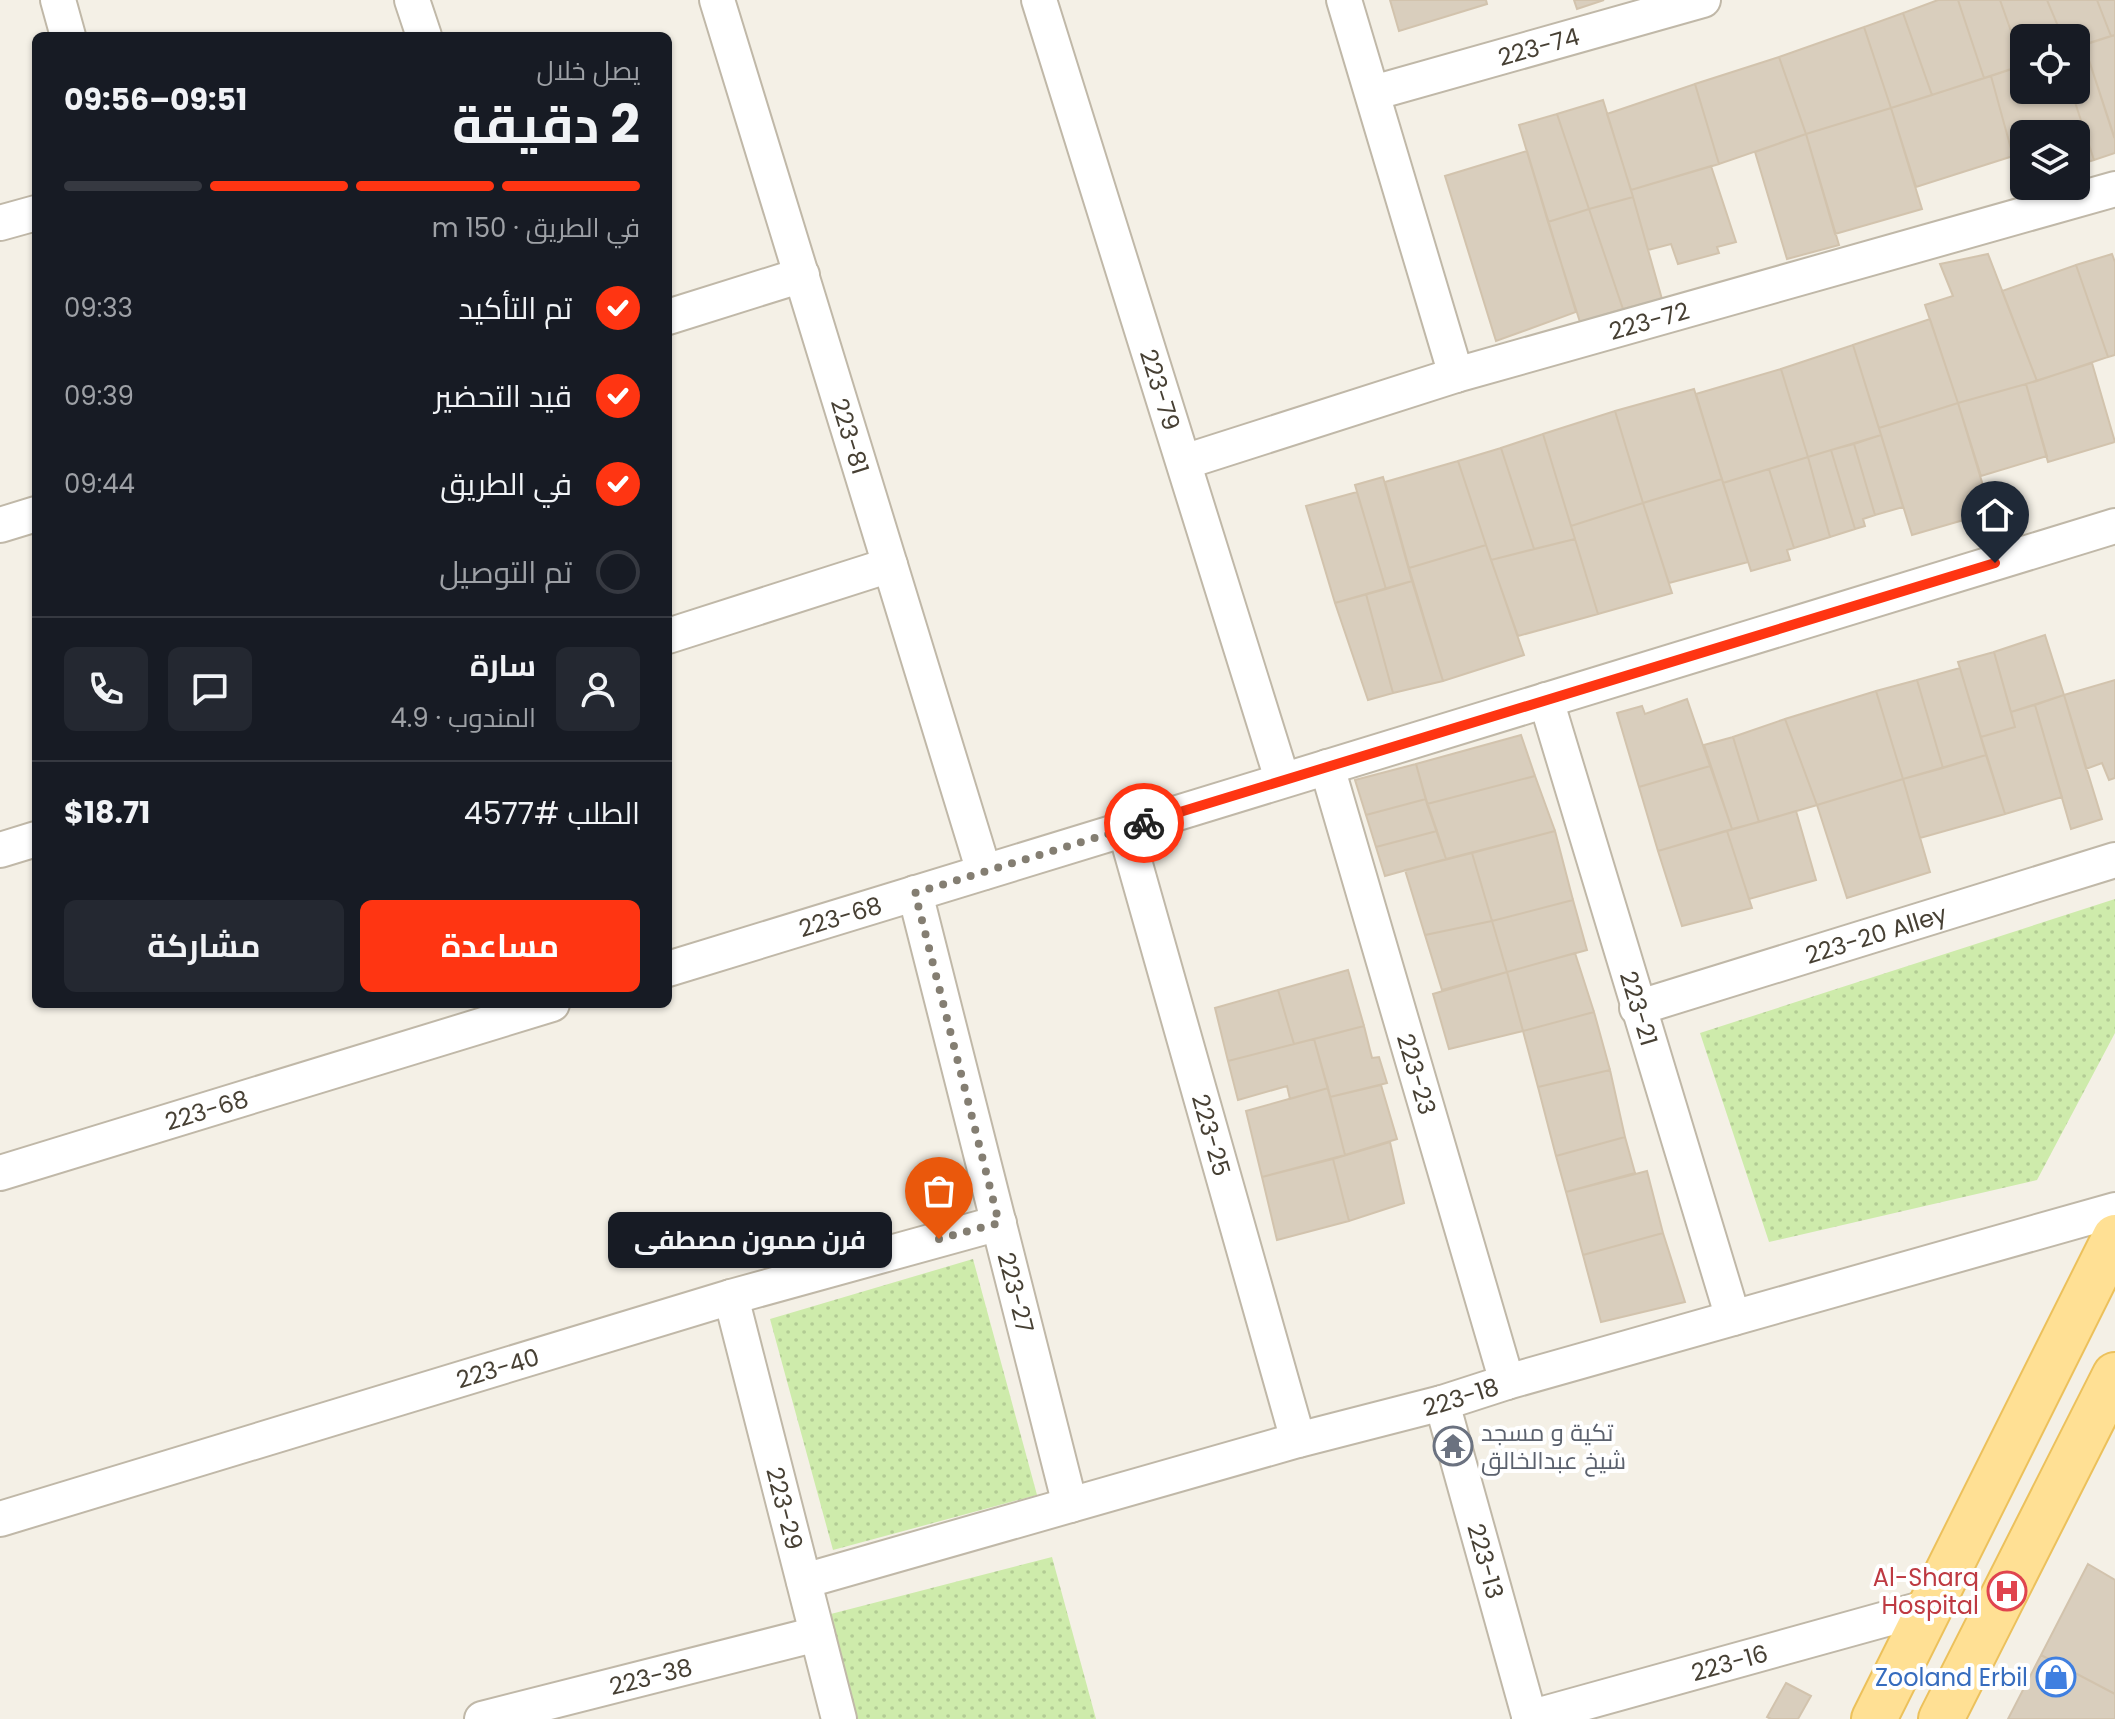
<!DOCTYPE html>
<html lang="ar">
<meta charset="utf-8">
<style>
body{margin:0;font-family:Poppins,Cairo,sans-serif;background:#242831;color:#f1f3f6;direction:rtl;height:100vh;display:flex;flex-direction:column;font-size:30px;white-space:nowrap}
*{box-sizing:border-box;margin:0}
p{font-size:26px;color:#9ea1a6}
.icon{flex:none;width:44px;height:44px;fill:none;stroke:currentColor;stroke-width:2;stroke-linecap:round;stroke-linejoin:round}
.map{position:relative;flex:1;overflow:hidden;direction:ltr}
.sheet{position:absolute;left:32px;top:32px;width:640px;height:976px;display:flex;flex-direction:column;background:#171b24;border-radius:12px;box-shadow:0 2px 6px #0004;direction:rtl}
.sheet>*{flex:none}
.controls{position:absolute;left:2010px;top:24px;display:grid;gap:16px}
.controls a{display:grid;place-items:center;width:80px;height:80px;border-radius:12px;background:#171b24;box-shadow:0 2px 6px #0004;font-size:40px}
.pin{position:absolute;display:grid;place-items:center;width:68px;height:68px;color:#fff;margin:-82px -34px;border-radius:50% 50% 50% 0;rotate:-45deg;box-shadow:0 0 8px #0007}
.pin .icon{rotate:45deg}
.courier{position:absolute;display:grid;place-items:center;width:80px;height:80px;margin:-40px;border:6px solid #ff3512;border-radius:50%;background:#fff;color:#222;box-shadow:0 2px 10px #0007}
.bubble{position:absolute;height:56px;border-radius:12px;background:#171b24;box-shadow:0 2px 6px #0004;font-size:26px;font-weight:700;line-height:56px;text-align:center;direction:rtl}
.head em{font-style:normal;font-weight:700}
.head div{display:flex;flex-direction:column-reverse}
.head{display:flex;align-items:center;justify-content:space-between;height:136px;padding:0 32px}
h1{font-size:52px;font-weight:700;line-height:60px}
.bar{display:grid;grid-template-columns:repeat(4,1fr);gap:12px 8px;align-content:center;height:96px;padding:0 32px}
.bar i{height:10px;border-radius:6px;background:#363941}
.bar .on{background:#ff3512}
.bar p{grid-column:span 4}
.line{display:flex;align-items:center;gap:20px;padding:0 32px;border-top:2px solid #363941}
.line div{flex:1}
.round{display:grid;place-items:center;flex:none;width:84px;height:84px;border-radius:12px;background:#242831}
ol{padding:0 32px;list-style:none}
li{display:flex;align-items:center;gap:24px;height:88px}
li p{margin-inline-start:auto}
li .icon{padding:8px;border-radius:50%;background:#ff3512;color:#fff;stroke-width:4}
li:last-child{color:#9ea1a6}
li i{width:44px;height:44px;border:4px solid #363941;border-radius:50%}
.cta{display:flex;gap:16px;margin-top:auto;padding:16px 32px}
.cta a{flex:1;height:92px;border-radius:12px;background:#ff3512;color:#fff;font-size:32px;font-weight:700;line-height:92px;text-align:center}
.cta a+a{background:#242831;color:#f1f3f6}
.map>svg:first-child{display:block}
</style>
<div class="map">
<svg width="2115" height="1719" viewBox="0 0 2115 1719">
<defs>
<pattern id="park-dots" width="8" height="8" patternUnits="userSpaceOnUse" patternTransform="scale(2)"><rect width="8" height="8" fill="#ceebab"/><path d="M2 2h.1M6 6h.1" fill="none" stroke="#b2cb94" stroke-width="1.8" stroke-linecap="round"/></pattern>
</defs>
<rect width="100%" height="100%" fill="#f4f0e6"/>
<path fill="url(#park-dots)" d="M2115,899v134l-78,147 -268,62 -69,-209z
M973,1259l64,236 -204,55 -63,-231z
M1052,1557l44,162h-245l-28,-103z"/>
<path fill="#d9cebd" stroke="#d2c3ad" stroke-width="2" d="M1390,0h96l1,4 -88,27z
M1574,0h30l-27,9z
M1938,0h20l26,78 -52,17 -29,-82z
M1958,0h42l23,65 -39,13z
M2000,0h47l16,38h-39l-1,27z
M2047,0h50l14,36 -35,11v-9h-13z
M2097,0h18v35l-4,1z
M1903,13l29,82 -41,13 -27,-81z
M1864,27l27,81 -85,26 -27,-77z
M2115,35v102h-1l-30,-92z
M2084,45l31,94v14l-21,7 -23,-70h5v-43z
M1779,57l27,77 -87,30 -24,-80z
M2024,65v25h47l23,70 -17,5 -1,-31h-52v30l-8,3 -25,-91z
M1991,76l22,80 -97,31 -25,-79z
M1695,84l24,80 -88,26 -24,-76z
M1603,100l30,97 -44,12 -32,-95z
M1891,108l31,101 -87,25 -29,-100z
M1557,114l32,95 -41,13 -29,-97z
M1806,134l33,111 -52,14 -32,-107z
M1527,151l49,161 -80,29 -51,-165z
M1711,166l25,76 -19,5 2,6 -41,11 -7,-20 -23,6 -17,-60z
M1633,197l29,102 -39,10 -34,-100z
M1589,209l34,100 -43,13 -32,-100z
M1988,254l49,127 -79,22 -33,-98 28,-9 -13,-32z
M2112,254l3,8v93l-7,2 -32,-92z
M2076,265l32,92 -71,24 -35,-90z
M1930,319l28,84 -79,25 -26,-83z
M1853,345l28,90 -73,22 -27,-88z
M2092,363l23,79 -67,20 -22,-78z
M1781,369l27,88 -85,26 -27,-89z
M2026,384l21,72 -66,20 -23,-73z
M1694,389l28,90 -79,24 -28,-92z
M1958,403l33,109 -79,23 -33,-107z
M1615,411l28,92 -72,23 -28,-92z
M1543,434l32,105 -41,10 -33,-101z
M1881,435l22,72 -28,8 -21,-71z
M1854,444l21,71 -12,4 2,7 -10,3 -24,-79z
M1501,448l33,101 -43,11 -33,-99z
M1831,450l24,79 -25,8 -22,-80z
M1808,457l22,80 -36,11 -25,-79z
M1458,461l28,84 -77,23 -24,-86z
M1769,469l25,79 -7,2 3,10 -39,11 -28,-88z
M1383,477l29,104 -26,8 -31,-104z
M1722,479l26,83 -79,21 -26,-80z
M1357,492l29,97 -51,14 -29,-97z
M1643,503l29,90 -74,21 -27,-88z
M1575,539l23,75 -80,22 -27,-76z
M1486,545l38,110 -81,26 -34,-113z
M1412,581l31,100 -50,12 -27,-99z
M1366,594l27,99 -25,7 -33,-97z
M2045,635l19,60 -53,17 -17,-60z
M1994,652l21,75 -34,10 -23,-75z
M1960,668l26,87 -43,13 -26,-88z
M1917,680l26,88 -40,11 -27,-88z
M2115,680v98l-6,2 -7,-17 -16,6 -22,-74z
M1876,691l27,88 -86,26 -32,-86z
M2064,695l38,124 -31,10 -36,-124z
M1687,699l23,67 -71,21 -22,-74 25,-7 3,8z
M2035,705l27,92 -57,17 -24,-77 34,-10 -4,-15z
M1785,719l32,86 -58,17 -26,-85z
M1521,735l14,41 -108,28 -11,-40z
M1733,737l26,85 -27,7 -28,-84z
M1986,755l19,59 -85,24 -17,-59z
M1416,764l10,35 -60,16 -11,-35z
M1710,766l22,63 -74,22 -19,-64z
M1535,776l20,55 -109,28 -19,-55z
M1903,779l27,93 -83,26 -30,-93z
M1426,799l11,32 -61,16 -10,-32z
M1796,811l20,69 -67,19 -22,-68z
M1437,831l9,28 -61,17 -9,-29z
M1555,831l18,69 -81,21 -20,-68z
M1727,831l25,77 -70,18 -24,-75z
M1472,853l20,68 -67,14 -20,-65z
M1573,900l14,50 -80,22 -15,-51z
M1492,921l15,51 -65,18 -17,-55z
M1575,953l19,59 -71,19 -16,-59z
M1348,970l16,56 -70,18 -16,-54z
M1507,972l16,59 -74,18 -16,-55z
M1278,990l16,54 -66,17 -13,-53z
M1594,1012l16,58 -72,17 -15,-56z
M1364,1026l8,32 7,-1 8,26 -57,14 -16,-58z
M1314,1039l14,49 -38,11 -3,-13 -49,14 -10,-39z
M1610,1070l15,67 -69,19 -18,-69z
M1381,1085l16,54 -52,16 -15,-58z
M1328,1088l17,67 -83,22 -16,-66z
M1625,1137l10,36 -69,19 -10,-36z
M1390,1142l14,61 -55,18 -16,-62z
M1333,1159l16,62 -72,19 -15,-63z
M1647,1171l16,62 -80,22 -17,-63z
M1663,1233l22,69 -84,20 -18,-67z
M2088,1564l27,16v114l-74,-39z
M2041,1655l74,39v25h-107z
M1786,1683l25,13 -13,23h-27l-4,-2z"/>
<g fill="none" stroke-linecap="round" stroke-linejoin="round">
<g stroke="#c0b8a8" stroke-width="38">
<g id="street">
<path d="M58,0l10,36"/>
<path d="M412,0l12,36"/>
<path id="s1" d="M717,0l267,872"/>
<path id="s2" d="M1039,0l243,779"/>
<path d="M1344,0l112,375"/>
<path id="s3" d="M1373,93l330,-93"/>
<path d="M0,223l36,-10"/>
<path d="M668,317l134,-42"/>
<path id="s4" d="M1184,462l272,-87 659,-186"/>
<path d="M0,525l36,-11"/>
<path d="M668,636l222,-71"/>
<path id="s5" d="M1546,700l187,618"/>
<path id="s6" d="M1327,767l180,615"/>
<path id="s7" d="M1125,829l173,611"/>
<path d="M0,850l36,-11"/>
<path id="s8" d="M915,893l155,612"/>
<path id="s9" d="M668,969l1447,-443"/>
<path id="s10" d="M1637,1008l478,-148"/>
<path id="s11" d="M0,1173l552,-169"/>
<path id="s12" d="M731,1297l108,422"/>
<path id="s13" d="M1442,1403l88,316"/>
<path id="s14" d="M0,1519l731,-222 268,-74"/>
<path id="s15" d="M804,1581l494,-141 144,-37 65,-21 608,-172"/>
<path id="s16" d="M1529,1718l400,-111"/>
<path id="s17" d="M482,1719l335,-85"/>
</g>
</g>
<g stroke="#ecc15c" stroke-width="48">
<path id="primary" d="M1874,1719l241,-482
M1941,1719l174,-344"/>
</g>
<use href="#street" stroke="#fff" stroke-width="34"/>
<use href="#primary" stroke="#ffe094" stroke-width="44"/>
</g>
<g fill="none" stroke-linecap="round" stroke-linejoin="round">
<path stroke="#847e72" stroke-width="8" stroke-dasharray="0 14.4" d="M939,1239l60,-16 -84,-330 229,-70"/>
<path stroke="#ff3512" stroke-width="10" d="M1144,823l851,-260"/>
</g>
<defs>
<g id="temple-ring" transform="scale(2)"><circle r="9.5" fill="#fff" stroke="#6b7280" stroke-width="1.5"/><path d="M0-6L5-2H3V0L6.5 2.5H4V6H1.5V3h-3V6H-4V2.5H-6.5L-3 0V-2H-5Z" fill="#6b7280"/></g>
<g id="hospital-ring" transform="scale(2)"><circle r="9.5" fill="#fff" stroke="#e0444e" stroke-width="1.5"/><path d="M-5-5h3v3.5h4V-5h3V5h-3V1.5h-4V5h-3Z" fill="#e0444e"/></g>
<g id="shop-ring" transform="scale(2)"><circle r="9.5" fill="#fff" stroke="#3f7fe0" stroke-width="1.5"/><path d="M-5-2.5h2.3a2.7 3.5 0 0 1 5.4 0H5L5.5 6h-11ZM-1.5-2.5h3a1.5 2.3 0 0 0-3 0Z" fill="#3f7fe0"/></g>
</defs>
<g fill-rule="evenodd">
<use href="#temple-ring" x="1453" y="1446"/>
<use href="#hospital-ring" x="2007" y="1591"/>
<use href="#shop-ring" x="2056" y="1677"/>
</g>
<g text-anchor="middle" dominant-baseline="central" stroke-width="8" stroke-linejoin="round" paint-order="stroke">
<g font-size="24" fill="#474034" stroke="#fff">
<text stroke="none"><textPath href="#s3" startOffset="172">223-74</textPath></text>
<text stroke="none"><textPath href="#s4" startOffset="486">223-72</textPath></text>
<text stroke="none"><textPath href="#s2" startOffset="408">223-79</textPath></text>
<text stroke="none"><textPath href="#s1" startOffset="456">223-81</textPath></text>
<text stroke="none"><textPath href="#s9" startOffset="180">223-68</textPath></text>
<text stroke="none"><textPath href="#s10" startOffset="250">223-20 Alley</textPath></text>
<text stroke="none"><textPath href="#s5" startOffset="322">223-21</textPath></text>
<text stroke="none"><textPath href="#s6" startOffset="320">223-23</textPath></text>
<text stroke="none"><textPath href="#s11" startOffset="216">223-68</textPath></text>
<text stroke="none"><textPath href="#s7" startOffset="318">223-25</textPath></text>
<text stroke="none"><textPath href="#s8" startOffset="412">223-27</textPath></text>
<text stroke="none"><textPath href="#s14" startOffset="520">223-40</textPath></text>
<text stroke="none"><textPath href="#s15" startOffset="682">223-18</textPath></text>
<text stroke="none"><textPath href="#s12" startOffset="218">223-29</textPath></text>
<text stroke="none"><textPath href="#s13" startOffset="164">223-13</textPath></text>
<text stroke="none"><textPath href="#s16" startOffset="208">223-16</textPath></text>
<text stroke="none"><textPath href="#s17" startOffset="174">223-38</textPath></text>
</g>
<g font-size="24" fill="#5b616d" stroke="#fff" text-anchor="start">
<text x="1481" y="1432">تكية و مسجد<tspan x="1481" dy="28">شيخ عبدالخالق</tspan></text>
</g>
<g font-size="24" fill="#be3a42" stroke="#fff" text-anchor="end">
<text x="1979" y="1577">Al-Sharq<tspan x="1979" dy="28">Hospital</tspan></text>
</g>
<g font-size="24" fill="#366cbe" stroke="#fff" text-anchor="end">
<text x="2028" y="1677">Zooland Erbil</text>
</g>
</g>
</svg>
<div class="controls">
<a><svg class="icon" aria-label="locate" viewBox="0 0 24 24"><circle cx="12" cy="12" r="6"/><path d="M12 2v4M12 18v4M2 12h4M18 12h4"/></svg></a>
<a><svg class="icon" aria-label="layers" viewBox="0 0 24 24"><path d="M12 4l9 5-9 5-9-5zM3 14l9 5 9-5"/></svg></a>
</div>
<div class="pin" style="left:939px;top:1239px;background:#ea580c"><svg class="icon" aria-label="bag" viewBox="0 0 24 24"><path d="M5 8h14l-1 12H6zM9 8a3 3 0 0 1 6 0"/></svg></div>
<div class="pin" style="left:1995px;top:563px;background:#1f2937"><svg class="icon" aria-label="home" viewBox="0 0 24 24"><path d="M3 11l9-7 9 7M6 9v11h12V9"/></svg></div>
<div class="courier" style="left:1144px;top:823px"><svg class="icon" aria-label="bike" viewBox="0 0 24 24"><circle cx="6" cy="16" r="4"/><circle cx="18" cy="16" r="4"/><path d="M6 16l4-8h5l3 8M10 8l3 8H6M13 5h3"/></svg></div>
<div class="bubble" style="left:608px;top:1212px;width:284px">فرن صمون مصطفى</div>
<section class="sheet">
<div class="head"><div><h1>2 دقيقة</h1><p>يصل خلال</p></div><em>09:51–09:56</em></div>
<div class="bar"><i class="on"></i><i class="on"></i><i class="on"></i><i></i><p>في الطريق · 150 m</p></div>
<ol>
<li><svg class="icon" aria-label="check" viewBox="0 0 24 24"><path d="M5 12l5 5 9-10"/></svg>تم التأكيد<p>09:33</p></li>
<li><svg class="icon" aria-label="check" viewBox="0 0 24 24"><path d="M5 12l5 5 9-10"/></svg>قيد التحضير<p>09:39</p></li>
<li><svg class="icon" aria-label="check" viewBox="0 0 24 24"><path d="M5 12l5 5 9-10"/></svg>في الطريق<p>09:44</p></li>
<li><i></i>تم التوصيل</li>
</ol>
<div class="line" style="height:144px"><a class="round"><svg class="icon" aria-label="person" viewBox="0 0 24 24"><circle cx="12" cy="8" r="4"/><path d="M4 21q1-7 8-7t8 7"/></svg></a><div><b>سارة</b><p>المندوب · 4.9</p></div><a class="round"><svg class="icon" aria-label="chat" viewBox="0 0 24 24"><path d="M4 5h16v11H9l-5 4z"/></svg></a><a class="round"><svg class="icon" aria-label="phone" viewBox="0 0 24 24"><path d="M5 4h4l2 5-3 2q2 4 5 5l2-3 5 2v4C11 20 4 13 5 4z"/></svg></a></div>
<div class="line" style="height:104px"><div>الطلب #4577</div><b>$18.71</b></div>
<div class="cta"><a>مساعدة</a><a>مشاركة</a></div>
</section>
</div>
